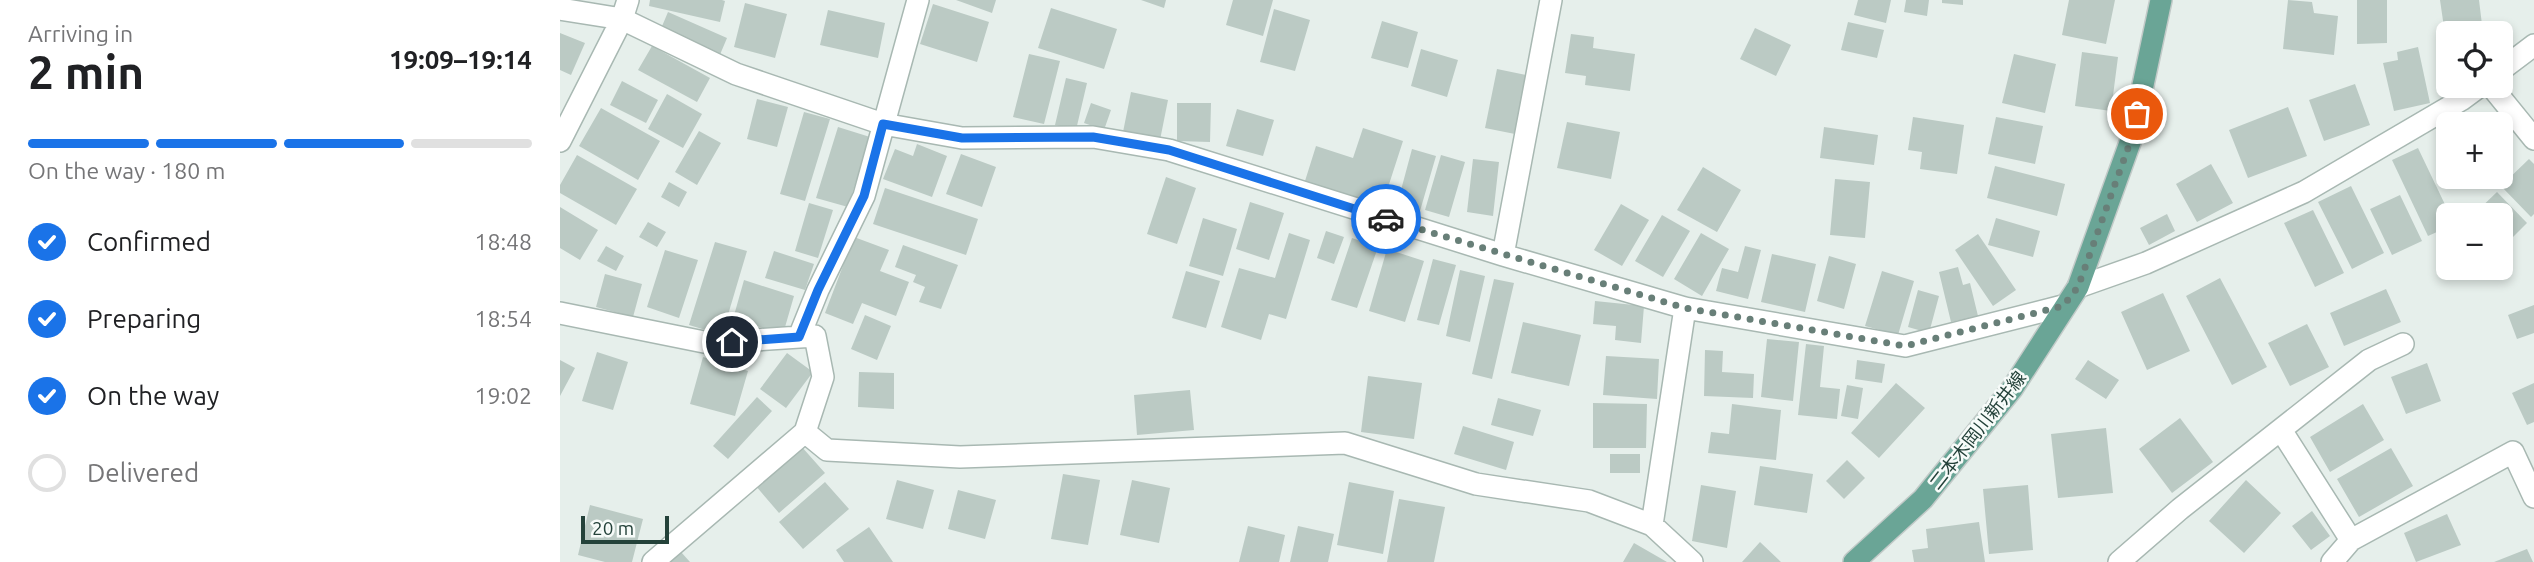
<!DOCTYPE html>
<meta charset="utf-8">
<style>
body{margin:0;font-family:Ubuntu,"Noto Sans JP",sans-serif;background:#f6f6f6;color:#202124;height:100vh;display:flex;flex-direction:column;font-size:26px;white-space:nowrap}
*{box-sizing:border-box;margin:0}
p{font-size:23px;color:#757577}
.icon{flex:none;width:38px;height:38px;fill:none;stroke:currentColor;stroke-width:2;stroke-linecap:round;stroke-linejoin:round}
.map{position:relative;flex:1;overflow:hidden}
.side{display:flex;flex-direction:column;background:#fff;width:560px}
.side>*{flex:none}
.controls{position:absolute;left:1876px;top:21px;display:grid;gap:14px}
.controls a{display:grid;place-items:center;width:77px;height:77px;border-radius:10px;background:#fff;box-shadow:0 4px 10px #0003;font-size:35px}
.scale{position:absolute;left:21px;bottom:18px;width:88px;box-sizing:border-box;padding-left:7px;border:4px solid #24423a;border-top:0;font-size:19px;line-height:24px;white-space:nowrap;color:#24423a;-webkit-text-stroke:5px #f7fbf9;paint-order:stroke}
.pin{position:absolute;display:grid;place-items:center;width:60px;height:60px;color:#fff;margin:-30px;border:4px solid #fff;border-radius:50%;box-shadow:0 2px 7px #0007}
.courier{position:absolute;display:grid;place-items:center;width:70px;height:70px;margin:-35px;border:5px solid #1a73e8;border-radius:50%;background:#fff;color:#222;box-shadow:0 2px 9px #0007}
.headline em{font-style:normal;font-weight:700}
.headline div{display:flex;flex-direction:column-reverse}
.headline{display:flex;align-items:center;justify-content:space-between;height:119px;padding:0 28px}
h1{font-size:46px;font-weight:700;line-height:52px}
.bar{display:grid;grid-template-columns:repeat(4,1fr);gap:10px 7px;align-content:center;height:84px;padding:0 28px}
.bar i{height:9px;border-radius:5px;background:#e0e0e0}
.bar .selected{background:#1a73e8}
.bar p{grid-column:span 4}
ol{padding:0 28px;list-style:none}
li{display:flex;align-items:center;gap:21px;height:77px}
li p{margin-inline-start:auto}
li .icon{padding:7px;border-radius:50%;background:#1a73e8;color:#fff;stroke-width:4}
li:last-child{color:#757577}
li i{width:38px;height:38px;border:4px solid #e0e0e0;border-radius:50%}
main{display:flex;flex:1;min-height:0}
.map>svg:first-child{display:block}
</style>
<main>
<section class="side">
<div class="headline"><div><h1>2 min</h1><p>Arriving in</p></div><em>19:09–19:14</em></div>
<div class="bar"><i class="selected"></i><i class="selected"></i><i class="selected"></i><i></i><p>On the way · 180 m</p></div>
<ol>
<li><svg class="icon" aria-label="check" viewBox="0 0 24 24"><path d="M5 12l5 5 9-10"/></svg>Confirmed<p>18:48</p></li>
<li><svg class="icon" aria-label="check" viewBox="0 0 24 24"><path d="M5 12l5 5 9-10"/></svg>Preparing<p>18:54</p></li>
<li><svg class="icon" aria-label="check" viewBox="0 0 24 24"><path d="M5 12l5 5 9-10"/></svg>On the way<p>19:02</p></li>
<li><i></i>Delivered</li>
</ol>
</section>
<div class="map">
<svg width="1974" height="562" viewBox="0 0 1974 562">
<rect width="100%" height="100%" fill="#e6efeb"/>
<path fill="#bbcac4" d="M90,0h72l3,1 -5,21 -71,-16z
M396,0h40l-4,13z
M581,0h25l-2,8z
M673,0h40l-10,36 -37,-11z
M1298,0h33l-5,23 -32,-8z
M1346,0h23l-2,16 -23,-4z
M1382,0h21v5l-21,-2z
M1509,0h46l-9,44 -44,-9z
M1728,0l24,2 2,11 24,3 -4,39 -51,-6z
M1797,0h30v43l-30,1z
M1880,0h39l4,33h-35l-1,15z
M185,3l42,11 -12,44 -41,-11z
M373,4l56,18 -12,40 -57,-18z
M491,8l66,21 -13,40 -66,-21z
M714,9l36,11 -15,51 -35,-9z
M268,10l57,13 -7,35 -58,-13z
M108,12l59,26 -8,19 -59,-26z
M822,21l36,11 -10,36 -37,-10z
M1288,22l36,8 -7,28 -36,-8z
M1195,28l36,17 -15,31 -36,-17z
M0,33l25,10 -14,32 -11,-5z
M1011,34l23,3 -1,11 42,6 -5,37 -45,-6 1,-9 -21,-3z
M92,46l58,32 -13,24 -59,-32z
M1858,47l12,56 -36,8 -11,-48 15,-3 -1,-8z
M861,49l37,11 -11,37 -36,-11z
M1522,52l36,5 -7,54 -36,-5z
M469,54l31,7 -16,63 -31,-7z
M1454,54l42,10 -11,49 -43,-10z
M937,69l29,6 -11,59 -30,-6z
M506,78l21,5 -11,47 -21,-5z
M62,81l36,19 -12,23 -36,-18z
M1795,84l15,41 -46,16 -15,-41z
M571,92l37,8 -8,40 -37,-8z
M107,94l35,20 -19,34 -35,-19z
M197,99l31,8 -11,40 -30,-8z
M531,103l20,7 -7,20 -20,-7z
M617,103h34l-1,39 -33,-1z
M1728,107l19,49 -59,22 -19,-48z
M41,108l59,33 -22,39 -59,-34z
M677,109l37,11 -11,36 -37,-10z
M244,112l26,7 -25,82 -25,-7z
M1353,117l51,8 -7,49 -37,-5 2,-17 -14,-2z
M1436,117l47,9 -8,38 -47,-10z
M1007,122l53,10 -9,47 -54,-11z
M278,127l32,10 -22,70 -32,-9z
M1264,127l54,8 -4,30 -54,-7z
M803,128l40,13 -21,65 -77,-25 11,-35 37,12z
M139,131l22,12 -24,42 -22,-13z
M357,144l30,12 -15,41 -49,-18 12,-30 18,7z
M1858,148l32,67 -2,12 -20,9 -36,-76z
M852,149l24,7 -16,55 -23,-6z
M401,154l35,13 -14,40 -36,-13z
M17,155l60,34 -21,36 -56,-32v-8z
M881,155l24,7 -16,55 -24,-7z
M913,159l26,3 -6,54 -26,-4z
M1969,159l5,5v50l-3,3 -30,-31z
M1651,164l22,39 -36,19 -21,-38z
M1435,166l70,18 -8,32 -70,-18z
M1143,167l38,23 -24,42 -40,-22z
M606,177l30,11 -19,56 -30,-10z
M1275,179l35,3 -5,56 -35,-3z
M109,182l18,10 -8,15 -18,-10z
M1791,186l33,67 -32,16 -34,-67z
M325,188l93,31 -12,36 -93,-31z
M1937,192l30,31 -26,26v-34h-28z
M1840,195l22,46 -30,14 -22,-46z
M690,202l34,11 -15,47 -33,-11z
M249,203l24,7 -15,48 -23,-7z
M1061,204l28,16 -27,46 -28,-16z
M0,207l38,23 -18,30 -20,-12z
M1753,210l31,63 -29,14 -31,-64z
M1607,214l8,17 -26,14 -9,-17z
M1102,215l28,16 -27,46 -28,-16z
M643,218l34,11 -14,47 -34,-10z
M1436,218l44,13 -7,26 -45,-12z
M88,222l18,10 -9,15 -18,-10z
M766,231l18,6 -10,27 -17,-6z
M729,233l21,7 -24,79 -17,-5 -8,26 -40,-13 18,-59 36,10z
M1141,233l28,16 -27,47 -28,-17z
M1418,234l38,56 -23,16 -38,-56z
M294,237l35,13 -9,21 29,11 -13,34 -34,-13 -9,21 -28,-11z
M792,238l26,9 -21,61 -26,-8z
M155,242l32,9 -25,84 -33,-10z
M343,245l55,20 -17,44 -22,-7 6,-15 -12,-5 3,-7 -21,-8z
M46,246l18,10 -8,15 -19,-10z
M1185,246l16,4 -13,49 -32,-8 6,-23 16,4z
M827,249l37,12 -19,61 -36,-11z
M105,250l33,10 -19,58 -32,-11z
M214,251l40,13 -9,26 -40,-12z
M1212,254l44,10 -11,48 -44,-10z
M1269,256l27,8 -12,45 -27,-8z
M873,259l23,6 -17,60 -22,-5z
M1398,267l5,18 7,-2 8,33 -27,6 -12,-50z
M900,270l25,6 -15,66 -24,-6z
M626,271l34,10 -14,47 -34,-10z
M1322,271l32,10 -16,54 -33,-9z
M45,274l37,10 -9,33 -37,-10z
M1660,278l47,89 -35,18 -46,-89z
M934,279l20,4 -22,96 -20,-5z
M184,280l50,16 -11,38 -50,-15z
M1826,289l15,33 -57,24 -14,-33z
M1358,290l21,6 -10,37 -21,-6z
M1603,293l27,58 -43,19 -26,-58z
M1035,301l49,5 -3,37 -26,-3 1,-14 -23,-2z
M1974,305v28l-17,6 -9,-24z
M305,315l26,11 -14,34 -26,-11z
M963,322l58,13 -12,51 -58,-13z
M1747,324l22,43 -39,19 -22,-43z
M1207,339l32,3 -6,59 -32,-4z
M1246,344l18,2 -4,41 20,2 -3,30 -39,-4z
M1145,350l18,1 -1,21 32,2 -1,24 -49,-2z
M37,352l31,10 -15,48 -31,-9z
M227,353l26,19 -27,36 -26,-19z
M1046,356l53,3 -2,40 -54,-4z
M143,357l45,14 -13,45 -45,-12z
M0,360l15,8 -15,28z
M1297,360l28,4 -3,19 -27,-4z
M1528,360l31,20 -13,19 -31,-20z
M1867,363l14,38 -35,13 -15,-37z
M299,372l35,1v36l-36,-2z
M808,376l54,7 -8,56 -53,-7z
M1336,383l29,25 -46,50 -28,-25z
M1974,383v39l-7,3 -15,-32z
M1287,385l16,3 -5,31 -17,-3z
M630,390l4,40 -57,5 -3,-40z
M197,397l15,14 -44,48 -15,-13z
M938,398l43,12 -8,26 -42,-11z
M1033,403l54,1 -1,44h-53z
M1172,404l49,6 -5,50 -68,-7 3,-21 18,2z
M1803,404l21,36 -54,32 -20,-35z
M1620,418l33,44 -41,31 -33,-44z
M903,426l51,16 -8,28 -52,-16z
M1546,428l7,65 -55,5 -7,-64z
M241,446l24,27 -46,40 -24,-28z
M1831,448l22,38 -54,31 -22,-38z
M1050,454h30v19h-30z
M1287,460l18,18 -21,21 -18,-18z
M1200,466l53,8 -6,39 -53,-8z
M503,474l37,6 -12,65 -37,-6z
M337,480l37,10 -11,39 -37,-10z
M572,480l38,8 -11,55 -39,-8z
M1686,480l35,33 -37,40 -35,-32z
M265,482l24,27 -46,40 -24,-27z
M789,482l45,9 -11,63 -46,-9z
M1141,485l35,6 -9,57 -35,-7z
M1468,485l5,65 -44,4 -6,-65z
M398,490l38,10 -11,39 -37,-10z
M839,499l46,8 -11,55h-47z
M30,505l53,14 -11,43h-27l-27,-7z
M1752,511l18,25 -19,14 -19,-24z
M1887,514l14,31 -45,17 -12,-29z
M1419,522l6,40h-71l-2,-12 16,-2 -2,-19z
M688,526l37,9 -6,27h-40z
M738,526l36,8 -6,28h-38z
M309,527l24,35h-49l-8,-12z
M1200,542l21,20h-39z
M1074,543l33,19h-44z
M1967,549l6,13h-39z
M121,552l9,10h-20z"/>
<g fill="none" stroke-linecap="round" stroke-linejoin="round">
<g stroke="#a8b8b2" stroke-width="24">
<path id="minor" d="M0,9l62,10 114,55 147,50 79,14 131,-1 76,13 334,105 182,53 220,38 158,-40
M1941,70l33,-25
M1931,86l43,53
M0,141l62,-122 6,-19
M943,255l48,-255
M1518,287l68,-24 158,-71 157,-92 19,-14
M0,313l149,30 106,-7 8,41 -18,55 -152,130
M239,337l19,-47 46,-94 54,-196
M1721,430l70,110 162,-88 21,45
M245,432l22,18 133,7 385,-14 131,41 113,17 63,24 40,37
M1092,525l33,-217
M1559,562l61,-53 189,-149 34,-16
M1772,562l19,-22"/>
</g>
<g stroke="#c2cac8" stroke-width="24">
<path id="major" d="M1294,562l69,-63 89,-110 66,-102 54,-150 29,-137"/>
</g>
<use href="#minor" stroke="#fff" stroke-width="21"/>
<use href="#major" stroke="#6aa596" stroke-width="21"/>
</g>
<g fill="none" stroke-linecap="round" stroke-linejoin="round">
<path stroke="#687f78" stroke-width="7" stroke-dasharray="0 12.6" d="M826,219l299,89 220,38 158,-40 15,-19 54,-150 5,-23"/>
<path stroke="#1a73e8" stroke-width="9" d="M172,342l67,-5 19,-47 46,-94 19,-72 79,14 131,-1 76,13 217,69"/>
</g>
<g text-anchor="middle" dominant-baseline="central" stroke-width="5" stroke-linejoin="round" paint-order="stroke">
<g font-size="18" fill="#24423a" stroke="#f7fbf9">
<text transform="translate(1417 430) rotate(-52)">二本木岡川新井線</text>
</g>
</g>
</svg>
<div class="controls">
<a><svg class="icon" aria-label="locate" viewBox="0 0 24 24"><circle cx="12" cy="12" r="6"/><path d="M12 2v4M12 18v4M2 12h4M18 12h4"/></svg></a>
<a>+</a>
<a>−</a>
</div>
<div class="scale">20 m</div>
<div class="pin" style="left:1577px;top:114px;background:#ea580c"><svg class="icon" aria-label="bag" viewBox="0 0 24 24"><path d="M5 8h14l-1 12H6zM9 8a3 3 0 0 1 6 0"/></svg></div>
<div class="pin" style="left:172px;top:342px;background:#1f2937"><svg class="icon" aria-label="home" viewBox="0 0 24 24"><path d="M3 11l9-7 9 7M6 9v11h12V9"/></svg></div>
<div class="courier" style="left:826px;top:219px"><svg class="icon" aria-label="car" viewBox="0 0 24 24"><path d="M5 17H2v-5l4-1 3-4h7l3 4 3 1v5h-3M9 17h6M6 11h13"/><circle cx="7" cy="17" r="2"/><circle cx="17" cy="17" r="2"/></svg></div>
</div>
</main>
